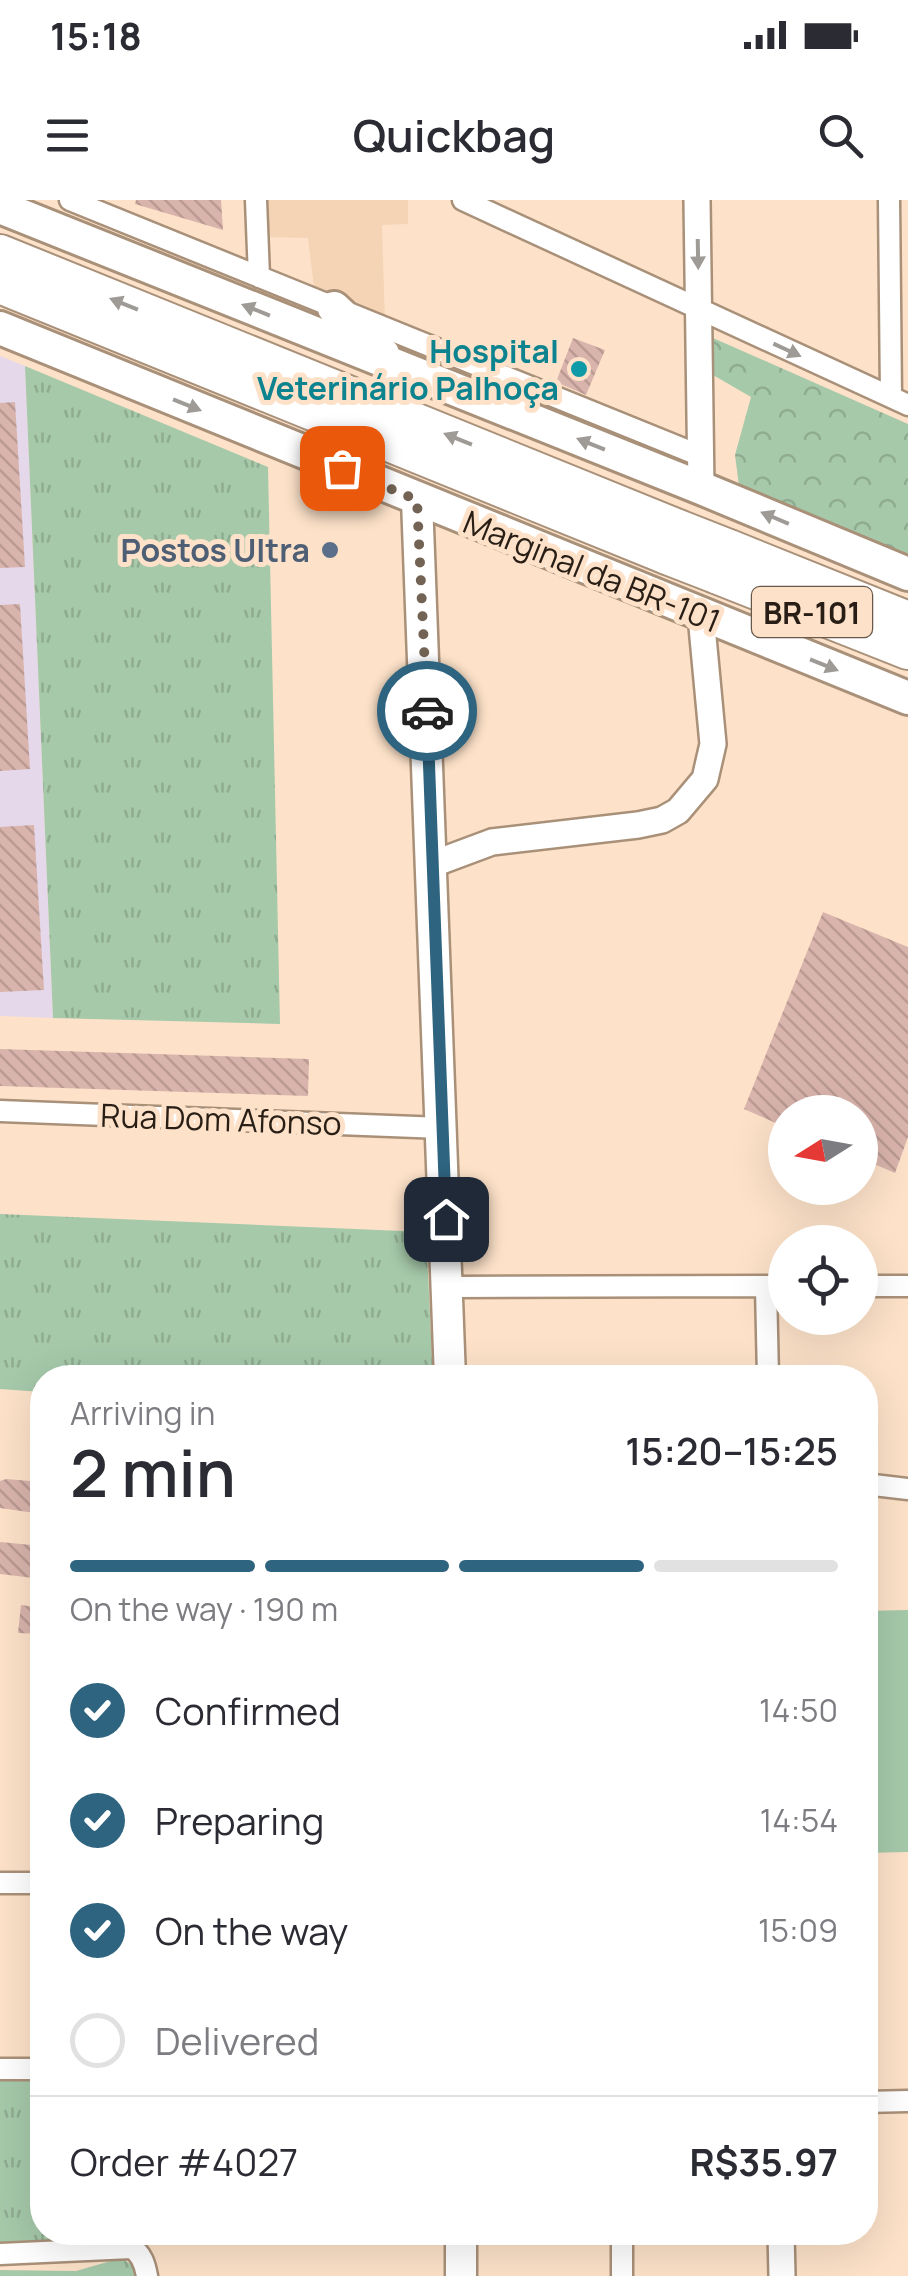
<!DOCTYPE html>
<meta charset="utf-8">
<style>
body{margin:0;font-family:Manrope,sans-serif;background:#f2f2f3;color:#2b2b33;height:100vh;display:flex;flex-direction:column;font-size:38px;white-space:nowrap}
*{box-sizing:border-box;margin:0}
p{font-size:32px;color:#7c7c81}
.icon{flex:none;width:55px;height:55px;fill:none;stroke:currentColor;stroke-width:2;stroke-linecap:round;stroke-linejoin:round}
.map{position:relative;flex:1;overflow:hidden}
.sheet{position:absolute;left:30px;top:1165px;width:848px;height:880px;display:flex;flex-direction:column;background:#fff;border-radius:40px;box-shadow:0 10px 40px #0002}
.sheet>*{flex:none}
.needle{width:65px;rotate:259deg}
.tools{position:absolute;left:768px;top:895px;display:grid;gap:20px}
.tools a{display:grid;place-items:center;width:110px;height:110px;border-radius:50%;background:#fff;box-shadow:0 10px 40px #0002;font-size:50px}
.pin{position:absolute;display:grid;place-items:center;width:85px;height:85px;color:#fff;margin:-42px;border-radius:20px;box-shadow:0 5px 15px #0006}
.courier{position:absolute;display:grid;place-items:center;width:100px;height:100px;margin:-50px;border:8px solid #2e647f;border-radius:50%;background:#fff;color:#222;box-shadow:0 2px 12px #0007}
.headline em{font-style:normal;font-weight:600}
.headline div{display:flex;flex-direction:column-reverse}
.headline{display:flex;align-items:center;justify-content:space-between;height:170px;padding:0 40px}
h1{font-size:65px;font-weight:600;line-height:75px}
.bar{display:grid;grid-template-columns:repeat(4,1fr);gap:15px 10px;align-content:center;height:120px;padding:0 40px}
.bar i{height:12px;border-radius:8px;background:#e1e1e2}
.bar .on{background:#2e647f}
.bar p{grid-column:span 4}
.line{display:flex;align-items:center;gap:25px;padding:0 40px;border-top:2px solid #e1e1e2}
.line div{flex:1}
ol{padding:0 40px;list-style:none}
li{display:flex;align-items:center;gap:30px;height:110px}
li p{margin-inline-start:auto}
li .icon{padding:10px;border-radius:50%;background:#2e647f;color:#fff;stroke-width:4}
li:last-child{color:#7c7c81}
li i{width:55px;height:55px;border:5px solid #e1e1e2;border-radius:50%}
.status{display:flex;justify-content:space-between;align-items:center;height:70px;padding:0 50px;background:#fff;direction:ltr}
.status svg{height:28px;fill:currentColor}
header{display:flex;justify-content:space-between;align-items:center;height:130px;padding:0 40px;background:#fff;font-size:45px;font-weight:600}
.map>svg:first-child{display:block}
</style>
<div class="status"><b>15:18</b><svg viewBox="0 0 49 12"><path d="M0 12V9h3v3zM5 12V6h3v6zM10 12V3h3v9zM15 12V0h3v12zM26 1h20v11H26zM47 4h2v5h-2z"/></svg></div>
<header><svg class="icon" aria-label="menu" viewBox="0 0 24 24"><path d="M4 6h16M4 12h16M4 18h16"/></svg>Quickbag<svg class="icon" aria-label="search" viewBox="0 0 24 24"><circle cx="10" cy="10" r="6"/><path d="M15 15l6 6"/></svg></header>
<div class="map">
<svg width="908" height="2076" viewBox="0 0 908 2076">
<defs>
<pattern id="grass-tufts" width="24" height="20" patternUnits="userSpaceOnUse" patternTransform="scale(2.5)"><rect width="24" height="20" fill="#a6c9aa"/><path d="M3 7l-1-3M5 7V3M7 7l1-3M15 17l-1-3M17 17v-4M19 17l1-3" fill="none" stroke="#8fac91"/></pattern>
<pattern id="park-crowns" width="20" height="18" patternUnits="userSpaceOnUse" patternTransform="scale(2.5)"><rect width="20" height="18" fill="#a6c9aa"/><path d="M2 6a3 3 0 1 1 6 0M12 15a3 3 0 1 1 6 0" fill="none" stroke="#8fac91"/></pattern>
<pattern id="building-back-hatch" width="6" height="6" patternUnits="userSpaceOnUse" patternTransform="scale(2.5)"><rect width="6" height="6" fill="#d9b4ac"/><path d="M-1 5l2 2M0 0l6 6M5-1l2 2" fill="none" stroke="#ba9a93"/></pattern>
</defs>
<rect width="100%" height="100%" fill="#fde2c9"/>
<path fill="#f5d4b6" d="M264,0h144v24l-26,1 3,96 -70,-25 -7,-58 -44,-1z"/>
<path fill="#e5d8eb" d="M0,156l25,10 28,652 -53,-2z"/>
<path fill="url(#grass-tufts)" d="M25,166l243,101 12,557 -227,-6z
M0,1014l426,18 7,145 -391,1v14l-42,-3z
M0,1880l42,1v151l92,1 -2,2 -53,10 -79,-3z
M121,2058l11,7 4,11h-136v-6l76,1z"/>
<path fill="url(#park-crowns)" d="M713,138l195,86v140l-168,-70 -5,-39 16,-58 -38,-22z"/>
<path fill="#a6c9aa" d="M908,1410v242l-43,1v-242z"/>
<path fill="url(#building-back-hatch)" d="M136,0h85l2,30 -88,-26z
M573,138l32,12 -19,45 -30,-13z
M15,202l10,165 -25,1v-165z
M20,404l10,165 -30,2v-166z
M34,625l10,165 -44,2v-165z
M823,712l85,35v190l-13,36 -35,-15v-46h-75v15l-41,-18z
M0,849l309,10 -1,37 -308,-10z
M6,1279l36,3v32l-42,-6v-27z
M0,1342l42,4v33l-42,-5z
M21,1405l21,3 -2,26 -22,-1z"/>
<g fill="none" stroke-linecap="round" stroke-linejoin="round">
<g stroke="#a99079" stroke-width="25">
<path id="minor" d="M70,0l631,256
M256,0l3,77
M463,0l445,205
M889,0l2,197
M0,911l442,17
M860,1086h48
M449,1087l336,-1
M766,1087l2,91
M865,1284l43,5
M0,1683h42
M0,1869h42
M865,1902l43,-1
M622,2032v44
M0,2054l131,-6c11,5 14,17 16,28"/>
</g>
<g stroke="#a99079" stroke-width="30">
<path id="tertiary" d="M697,0l4,288
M433,664l59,-22 146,-17 24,-5 16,-9 27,-32 8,-35 -12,-128
M781,2032l1,44"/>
</g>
<g stroke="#a99079" stroke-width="35">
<path id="secondary" d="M417,300l33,878
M461,2032v44"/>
</g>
<g stroke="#a99079" stroke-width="38">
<path id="primary" d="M0,7l701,281 207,86
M334,108l49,46
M0,128l908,370"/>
</g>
<g stroke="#a99079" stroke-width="42">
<path id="motorway" d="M0,54l678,275
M0,84l667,271
M729,349l179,72
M716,374l192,76"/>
</g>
<use href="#minor" stroke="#fff" stroke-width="20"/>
<use href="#tertiary" stroke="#fff" stroke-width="25"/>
<use href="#secondary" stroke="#fff" stroke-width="30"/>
<use href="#primary" stroke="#fff" stroke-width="32"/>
<use href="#motorway" stroke="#fff" stroke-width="38"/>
<g stroke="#a99079" stroke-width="42" stroke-linecap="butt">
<path id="motorway-bridge" d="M678,329l51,20
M667,355l49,19"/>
</g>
<use href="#motorway-bridge" stroke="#fff" stroke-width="38"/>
</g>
<defs><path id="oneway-solid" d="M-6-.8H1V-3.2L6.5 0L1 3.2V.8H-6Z" transform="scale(2.5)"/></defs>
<g fill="#9e9a96">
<use href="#oneway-solid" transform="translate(698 54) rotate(89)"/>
<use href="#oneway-solid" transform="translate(124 104) rotate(-158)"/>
<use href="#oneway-solid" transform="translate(256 110) rotate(-158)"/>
<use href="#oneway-solid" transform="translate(787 150) rotate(25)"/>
<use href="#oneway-solid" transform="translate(187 205) rotate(22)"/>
<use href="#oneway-solid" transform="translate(458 239) rotate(-158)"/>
<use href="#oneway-solid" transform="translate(591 244) rotate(-158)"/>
<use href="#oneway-solid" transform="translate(775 318) rotate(-157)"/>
<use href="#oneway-solid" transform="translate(824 465) rotate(22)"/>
</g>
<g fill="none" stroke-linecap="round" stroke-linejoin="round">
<path stroke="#736354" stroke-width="10" stroke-dasharray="0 18" d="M342,268l75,32 10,211"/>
<path stroke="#2e647f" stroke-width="12" d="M427,511l19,508"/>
</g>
<circle fill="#0f9aa8" stroke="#fde2c9" stroke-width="4" cx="579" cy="169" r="10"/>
<circle fill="#5c6f8a" stroke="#fde2c9" stroke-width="4" cx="330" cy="350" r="10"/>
<g text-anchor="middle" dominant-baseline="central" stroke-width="10" stroke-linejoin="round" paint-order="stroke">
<rect fill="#fde2c9" stroke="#68594b" stroke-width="2.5" x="752" y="387" width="120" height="50" rx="8"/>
<g font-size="30" font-weight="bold" fill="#281e15">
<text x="812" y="412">BR-101</text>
</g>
<g font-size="32" font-weight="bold" fill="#0d838f" stroke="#fde2c9" text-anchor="end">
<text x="559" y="151">Hospital<tspan x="559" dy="37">Veterinário Palhoça</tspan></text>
</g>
<g font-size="32" font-weight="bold" fill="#4e5e75" stroke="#fde2c9" text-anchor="end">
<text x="310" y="350">Postos Ultra</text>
</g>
<g font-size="32" fill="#281e15" stroke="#fde2c9">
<text transform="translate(592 371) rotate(22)">Marginal da BR-101</text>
<text transform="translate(221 919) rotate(2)">Rua Dom Afonso</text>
</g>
</g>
</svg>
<div class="tools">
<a><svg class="needle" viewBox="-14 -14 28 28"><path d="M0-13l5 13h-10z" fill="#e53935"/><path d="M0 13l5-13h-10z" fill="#7c7c81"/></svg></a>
<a><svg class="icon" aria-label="locate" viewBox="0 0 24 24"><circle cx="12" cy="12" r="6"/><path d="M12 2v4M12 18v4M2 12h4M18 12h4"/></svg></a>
</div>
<div class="pin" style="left:342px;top:268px;background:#ea580c"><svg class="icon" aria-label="bag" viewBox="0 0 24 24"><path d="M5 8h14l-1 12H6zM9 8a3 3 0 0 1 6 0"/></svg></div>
<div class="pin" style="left:446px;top:1019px;background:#1f2937"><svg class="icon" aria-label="home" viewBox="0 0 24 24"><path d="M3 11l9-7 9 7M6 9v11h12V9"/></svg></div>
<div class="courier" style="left:427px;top:511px"><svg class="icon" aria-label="car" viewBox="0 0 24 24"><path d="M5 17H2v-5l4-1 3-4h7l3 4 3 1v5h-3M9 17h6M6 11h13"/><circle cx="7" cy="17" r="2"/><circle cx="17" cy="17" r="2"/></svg></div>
<section class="sheet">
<div class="headline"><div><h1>2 min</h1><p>Arriving in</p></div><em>15:20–15:25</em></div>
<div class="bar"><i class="on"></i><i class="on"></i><i class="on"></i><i></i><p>On the way · 190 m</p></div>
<ol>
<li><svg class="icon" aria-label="check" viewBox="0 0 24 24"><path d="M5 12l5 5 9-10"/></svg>Confirmed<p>14:50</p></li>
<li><svg class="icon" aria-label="check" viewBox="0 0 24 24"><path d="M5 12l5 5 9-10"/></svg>Preparing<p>14:54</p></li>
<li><svg class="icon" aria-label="check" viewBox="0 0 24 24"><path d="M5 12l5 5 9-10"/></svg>On the way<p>15:09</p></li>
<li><i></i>Delivered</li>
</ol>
<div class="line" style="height:130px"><div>Order #4027</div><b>R$35.97</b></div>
</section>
</div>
